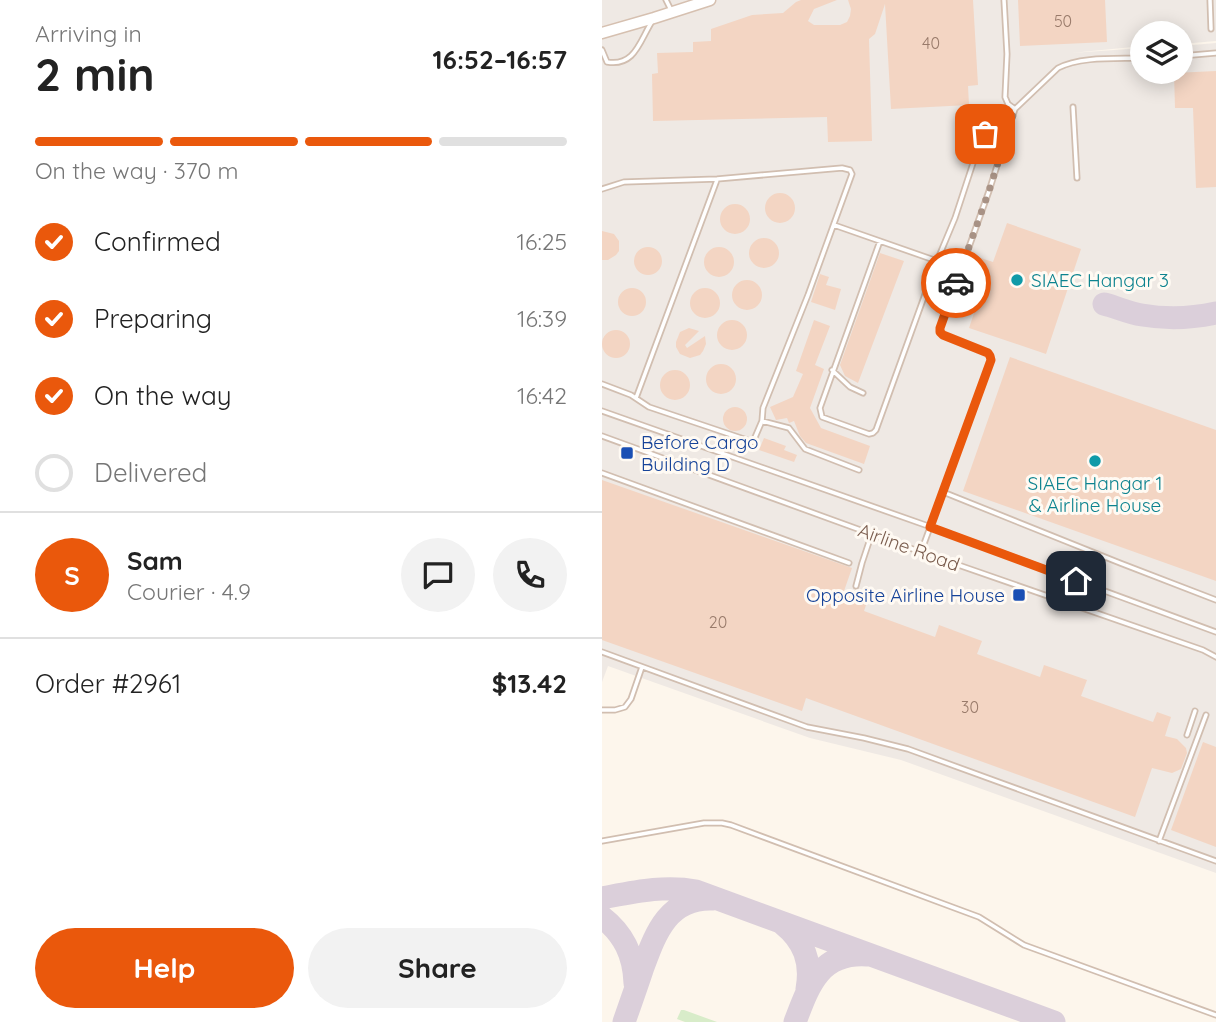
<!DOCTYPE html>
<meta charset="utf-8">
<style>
body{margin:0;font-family:Quicksand,sans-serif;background:#f2f2f2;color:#222;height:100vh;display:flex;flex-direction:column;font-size:26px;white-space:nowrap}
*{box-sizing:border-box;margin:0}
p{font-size:23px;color:#767676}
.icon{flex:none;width:38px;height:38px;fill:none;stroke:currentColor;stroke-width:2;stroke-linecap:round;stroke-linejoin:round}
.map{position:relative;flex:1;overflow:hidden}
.panel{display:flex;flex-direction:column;background:#fff;width:602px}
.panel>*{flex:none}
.fabs{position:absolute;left:528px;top:21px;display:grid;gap:14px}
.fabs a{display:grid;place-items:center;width:63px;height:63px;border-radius:50%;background:#fff;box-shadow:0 4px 18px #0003;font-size:35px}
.pin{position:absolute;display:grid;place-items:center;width:60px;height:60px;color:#fff;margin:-30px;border-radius:14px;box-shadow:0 4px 10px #0006}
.courier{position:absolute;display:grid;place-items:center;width:70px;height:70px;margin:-35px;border:5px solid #ea580c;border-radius:50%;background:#fff;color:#222;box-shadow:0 2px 9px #0007}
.overview em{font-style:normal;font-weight:700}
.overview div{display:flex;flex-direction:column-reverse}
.overview{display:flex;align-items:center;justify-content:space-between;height:119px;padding:0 35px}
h1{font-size:46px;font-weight:700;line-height:52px}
.bar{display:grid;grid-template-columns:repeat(4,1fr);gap:10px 7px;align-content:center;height:84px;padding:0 35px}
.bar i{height:9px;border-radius:5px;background:#e0e0e0}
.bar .on{background:#ea580c}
.bar p{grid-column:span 4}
.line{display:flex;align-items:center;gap:18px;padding:0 35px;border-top:2px solid #e0e0e0}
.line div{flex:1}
.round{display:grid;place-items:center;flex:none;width:74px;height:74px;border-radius:37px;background:#f2f2f2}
ol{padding:0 35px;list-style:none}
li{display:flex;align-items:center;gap:21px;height:77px}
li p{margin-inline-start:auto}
li .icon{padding:7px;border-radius:50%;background:#ea580c;color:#fff;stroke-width:4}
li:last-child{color:#767676}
li i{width:38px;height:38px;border:4px solid #e0e0e0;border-radius:50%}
.primary-button{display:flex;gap:14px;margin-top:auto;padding:14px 35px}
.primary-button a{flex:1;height:80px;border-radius:42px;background:#ea580c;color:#fff;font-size:28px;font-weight:700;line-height:80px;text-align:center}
.primary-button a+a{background:#f2f2f2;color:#222}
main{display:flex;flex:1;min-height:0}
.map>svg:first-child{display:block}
</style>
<main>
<section class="panel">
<div class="overview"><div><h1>2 min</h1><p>Arriving in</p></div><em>16:52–16:57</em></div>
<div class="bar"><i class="on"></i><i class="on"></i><i class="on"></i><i></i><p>On the way · 370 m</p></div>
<ol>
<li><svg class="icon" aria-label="check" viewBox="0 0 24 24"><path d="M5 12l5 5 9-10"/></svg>Confirmed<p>16:25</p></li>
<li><svg class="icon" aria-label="check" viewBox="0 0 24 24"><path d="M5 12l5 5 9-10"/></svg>Preparing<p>16:39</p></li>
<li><svg class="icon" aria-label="check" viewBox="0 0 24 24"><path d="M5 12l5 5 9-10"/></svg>On the way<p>16:42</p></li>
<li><i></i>Delivered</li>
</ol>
<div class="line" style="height:126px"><b class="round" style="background:#ea580c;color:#fff">S</b><div><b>Sam</b><p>Courier · 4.9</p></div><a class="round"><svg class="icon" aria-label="chat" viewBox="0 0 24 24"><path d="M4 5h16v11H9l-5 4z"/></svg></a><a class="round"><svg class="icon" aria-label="phone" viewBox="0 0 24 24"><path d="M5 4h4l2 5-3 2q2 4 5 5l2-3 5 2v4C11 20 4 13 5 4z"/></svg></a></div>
<div class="line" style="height:91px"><div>Order #2961</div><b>$13.42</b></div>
<div class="primary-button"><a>Help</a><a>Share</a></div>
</section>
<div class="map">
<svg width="614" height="1022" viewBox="0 0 614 1022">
<rect width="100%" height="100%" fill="#fdf6ec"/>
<path fill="#efe9e4" d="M0,0h614v41l-35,3v-11h-38v13l-72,7 72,-5v24h38v-26l35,-3v830l-315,-113 -91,-22 -202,-72 -6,16z"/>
<path fill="#d8ecc9" d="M79,1010h3l33,12h-32l-8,-3z"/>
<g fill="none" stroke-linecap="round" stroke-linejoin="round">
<path stroke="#dbcfda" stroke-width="23" d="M502,304c12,3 25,9 38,11 23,4 51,3 74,-2
M0,898c32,-6 62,-13 94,-7l358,131
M0,917c22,17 32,38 33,66
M181,924c21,17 29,38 24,65
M22,1022c6,-17 12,-34 18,-52 13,-35 25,-73 71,-71
M193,1022c14,-37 25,-70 72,-67"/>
</g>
<path fill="#f3d5c3" d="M199,0h36l-23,9 -6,12 6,4h26l7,-3 3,-6 1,-7 -3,-9h125l5,85 -10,1 1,19 -78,4 -6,-105 -10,30 -6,5 3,102 -44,1 -1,-25 -174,4 -1,-47 6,-1 -1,-20 36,-1v-10l18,-1v-12l41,-14 31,-2 13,-11z
M416,0h87l2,42 -87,4z
M614,71v116l-20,1 -3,-80h-18l-1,-35z
M163 208a15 15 0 1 1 30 0a15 15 0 1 1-30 0Z
M118 219a15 15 0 1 1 30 0a15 15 0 1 1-30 0Z
M405,223l74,26 -35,105 -77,-26 8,-24 -20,-6 15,-43 21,7z
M0,231l12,3 5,7v10l-3,4 -8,5h-6z
M147 253a15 15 0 1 1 30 0a15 15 0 1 1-30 0Z
M32 261a14 14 0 1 1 28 0a14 14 0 1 1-28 0Z
M102 262a15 15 0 1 1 30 0a15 15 0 1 1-30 0Z
M278,253l24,8 -46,122 -13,-7 -5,-11z
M218,274l9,3 -3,8 15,4 -6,21 -24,-8z
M130 295a15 15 0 1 1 30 0a15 15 0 1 1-30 0Z
M16 302a14 14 0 1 1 28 0a14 14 0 1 1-28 0Z
M88 303a15 15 0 1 1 30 0a15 15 0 1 1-30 0Z
M212,320l16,6 -15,39 9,4 -14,39 11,20 49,18 -6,18 -58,-21 -6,-7 -6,-15 -5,2 -2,-5 -11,2 -6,-13 23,-10 10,-23 -7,-3z
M115 335a15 15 0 1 1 30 0a15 15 0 1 1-30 0Z
M87,328l10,3 -14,14 2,3 18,-12 1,8 -3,7 -3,4 -10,3 -10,-4 -4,-7v-5l4,-10z
M0 344a14 14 0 1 1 28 0a14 14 0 1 1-28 0Z
M408,357l206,73v151l-253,-90z
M104 379a15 15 0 1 1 30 0a15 15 0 1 1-30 0Z
M58 385a15 15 0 1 1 30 0a15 15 0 1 1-30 0Z
M121 419a12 12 0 1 1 24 0a12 12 0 1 1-24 0Z
M162,438l22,8 -2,4 13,5 -3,7 -35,-12z
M0,480l250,88 -8,23 24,8 -4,12 71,26 4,-12 43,16 -5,13 63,23 4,-12 43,15 -6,16 72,26 4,-10 14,5 -6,19 12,3 9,9 1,5 -6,16 -9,4 -20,-5 -17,49 -329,-119 -4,13 -200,-71z
M601,742l13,5v100l-45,-17z"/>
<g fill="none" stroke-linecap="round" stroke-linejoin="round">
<g stroke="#d1beb0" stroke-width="7">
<path id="lane" d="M64,0l5,10
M402,0l3,54 -2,43 3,7 7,5
M608,0l1,29
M0,50l5,12c29,5 33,-23 46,-42
M579,56l35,-3
M471,107l4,71
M0,189l22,-7 93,-3 125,-11 8,2 2,4 -44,121 -45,113 -1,13 -9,21 -104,-35 -18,-12 -29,-11
M232,225l103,36
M278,241l-60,167 2,9 47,17 4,-1 3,-3 61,-169 18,-43 22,-67 8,-17 8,-8 20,-13
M230,370l18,17 13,6
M34,398l81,-218
M0,411l329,116 285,105
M160,421l27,7 16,21 54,21
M0,436l319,116 282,98 13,7
M0,473l247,90
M341,492l177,71 96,37
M319,552l70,-192 -1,-4 -2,-3 -45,-18 -3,-3v-4l49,-137 26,-82 43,-41c23,-12 59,-9 85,-10
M254,586l6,-23 10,-30
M0,652l205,75 57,11 44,11 308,112
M0,710h13l10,-3 6,-8 11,-32
M585,735l8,-24
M0,841l102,-18h18l9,2 248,92 45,28 192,70
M557,841l47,-126"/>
</g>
<g stroke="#d6c0b0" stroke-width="13">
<path id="secondary" d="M0,33l52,-15 56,-18"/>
</g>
<use href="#lane" stroke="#fff" stroke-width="3.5"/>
<use href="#secondary" stroke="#fff" stroke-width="10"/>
</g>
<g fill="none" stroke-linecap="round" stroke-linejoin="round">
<path stroke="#a89285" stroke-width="7" stroke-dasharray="0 12.6" d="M354,283l33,-92 25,-79 -21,13 -8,9"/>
<path stroke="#ea580c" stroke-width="9" d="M354,283l-16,45v4l3,3 45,18 2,3 1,4 -61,167 146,54"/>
</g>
<g fill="#0f9aa8" stroke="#fffaf3" stroke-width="2.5">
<circle cx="415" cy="280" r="7"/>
<circle cx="493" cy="461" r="7"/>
</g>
<g fill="#1a4fb4" stroke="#fffaf3" stroke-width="2.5">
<rect x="18" y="446" width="14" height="14" rx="3.5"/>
<rect x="410" y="588" width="14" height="14" rx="3.5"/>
</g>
<g text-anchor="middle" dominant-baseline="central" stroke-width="6" stroke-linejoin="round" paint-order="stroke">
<g font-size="16" fill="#987a6a">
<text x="461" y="21">50</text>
<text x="329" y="43">40</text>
<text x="116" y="622">20</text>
<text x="368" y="707">30</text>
</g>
<g font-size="19" fill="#0d838f" stroke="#fffaf3" text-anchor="start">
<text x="429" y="280">SIAEC Hangar 3</text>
<text x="493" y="483" text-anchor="middle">SIAEC Hangar 1<tspan x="493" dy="22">&amp; Airline House</tspan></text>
</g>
<g font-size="19" fill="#164399" stroke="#fffaf3" text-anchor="start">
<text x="39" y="442">Before Cargo<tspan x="39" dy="22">Building D</tspan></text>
<text x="403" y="595" text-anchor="end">Opposite Airline House</text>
</g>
<g font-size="19" fill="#7a5c4d" stroke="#fffaf3">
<text transform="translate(307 547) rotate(20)">Airline Road</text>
</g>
</g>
</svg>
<div class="fabs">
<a><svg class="icon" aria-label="layers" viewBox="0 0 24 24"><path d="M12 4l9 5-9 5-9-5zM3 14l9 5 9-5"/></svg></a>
</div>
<div class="pin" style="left:383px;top:134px;background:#ea580c"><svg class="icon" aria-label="bag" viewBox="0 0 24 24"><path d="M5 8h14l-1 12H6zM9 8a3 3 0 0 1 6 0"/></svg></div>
<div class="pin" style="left:474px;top:581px;background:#1f2937"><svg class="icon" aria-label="home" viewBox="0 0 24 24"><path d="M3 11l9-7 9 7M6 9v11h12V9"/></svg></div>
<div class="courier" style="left:354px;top:283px"><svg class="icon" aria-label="car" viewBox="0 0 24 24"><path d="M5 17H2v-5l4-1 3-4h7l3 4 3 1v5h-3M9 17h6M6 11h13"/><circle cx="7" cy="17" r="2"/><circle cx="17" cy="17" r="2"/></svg></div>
</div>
</main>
